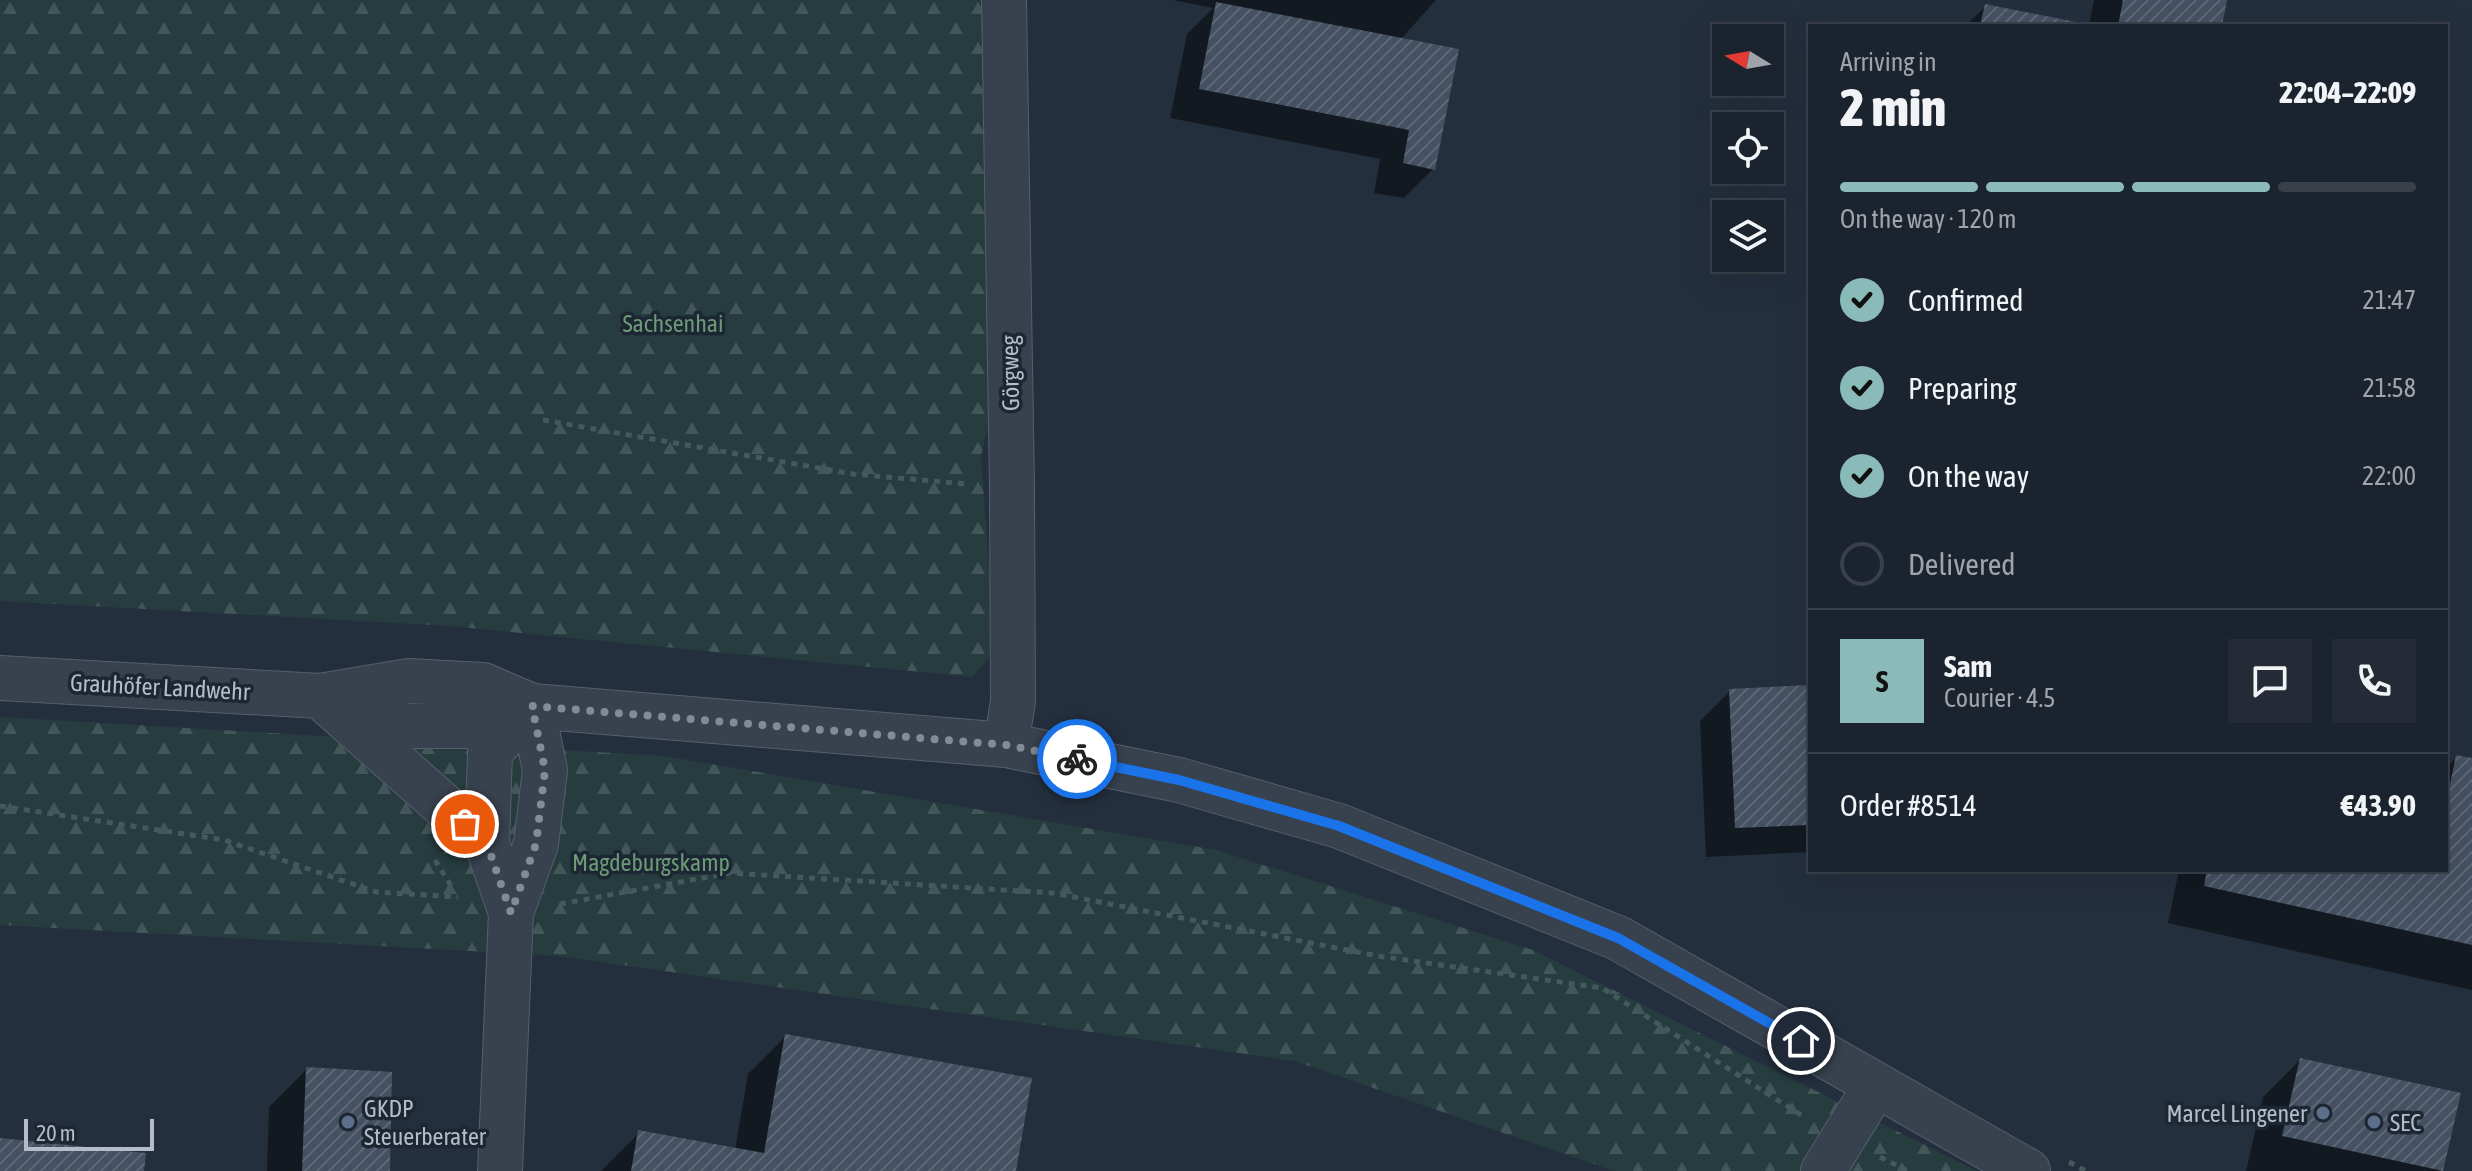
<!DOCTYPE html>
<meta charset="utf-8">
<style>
body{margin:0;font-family:"Asap Condensed",sans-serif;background:#242b36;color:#f1f3f6;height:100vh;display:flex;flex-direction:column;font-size:30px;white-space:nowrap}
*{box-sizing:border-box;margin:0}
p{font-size:26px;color:#a0a4aa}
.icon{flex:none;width:44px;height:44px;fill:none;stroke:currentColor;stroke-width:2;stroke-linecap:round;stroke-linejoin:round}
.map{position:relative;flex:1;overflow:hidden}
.sheet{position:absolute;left:1808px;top:24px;width:640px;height:848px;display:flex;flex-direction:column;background:#1b232e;border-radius:0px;box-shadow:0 8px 32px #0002,0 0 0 2px #39404a}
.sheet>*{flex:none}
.needle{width:52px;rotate:281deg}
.tools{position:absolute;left:1712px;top:24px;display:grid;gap:16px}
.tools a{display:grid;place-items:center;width:72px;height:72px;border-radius:0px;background:#1b232e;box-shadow:0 8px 32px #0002,0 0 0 2px #39404a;font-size:40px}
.scale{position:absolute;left:24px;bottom:20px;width:130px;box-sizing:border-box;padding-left:8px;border:4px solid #b4bcc9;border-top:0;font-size:22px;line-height:28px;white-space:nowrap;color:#b4bcc9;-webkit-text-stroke:6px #1d2633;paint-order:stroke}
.pin{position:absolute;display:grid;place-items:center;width:68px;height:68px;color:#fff;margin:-34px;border:4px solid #fff;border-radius:50%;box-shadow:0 2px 8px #0007}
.courier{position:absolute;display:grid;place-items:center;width:80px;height:80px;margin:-40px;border:6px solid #1a73e8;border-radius:50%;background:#fff;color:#222;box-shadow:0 2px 10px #0007}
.headline em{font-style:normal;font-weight:800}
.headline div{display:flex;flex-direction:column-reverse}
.headline{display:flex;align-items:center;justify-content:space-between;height:136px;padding:0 32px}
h1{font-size:52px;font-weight:800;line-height:60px}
.bar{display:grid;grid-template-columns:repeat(4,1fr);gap:12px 8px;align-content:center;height:96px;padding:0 32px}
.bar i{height:10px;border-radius:6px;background:#39404a}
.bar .selected{background:#8bbbb9}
.bar p{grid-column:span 4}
.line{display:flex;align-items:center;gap:20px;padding:0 32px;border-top:2px solid #39404a}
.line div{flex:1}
.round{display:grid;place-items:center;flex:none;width:84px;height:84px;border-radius:0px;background:#242b36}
ol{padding:0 32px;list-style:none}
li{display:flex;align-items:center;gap:24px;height:88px}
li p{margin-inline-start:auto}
li .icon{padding:8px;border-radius:50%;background:#8bbbb9;color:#111;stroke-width:4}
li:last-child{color:#a0a4aa}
li i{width:44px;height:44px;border:4px solid #39404a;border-radius:50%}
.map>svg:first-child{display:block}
</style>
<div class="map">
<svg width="2472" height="1171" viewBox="0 0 2472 1171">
<defs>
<pattern id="forest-firs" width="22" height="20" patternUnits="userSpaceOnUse" patternTransform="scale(2)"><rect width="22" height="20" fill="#263c3f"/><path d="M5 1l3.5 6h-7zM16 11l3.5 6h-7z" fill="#435659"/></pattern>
<pattern id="building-hatch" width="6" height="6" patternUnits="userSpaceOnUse" patternTransform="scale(2)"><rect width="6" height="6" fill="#455162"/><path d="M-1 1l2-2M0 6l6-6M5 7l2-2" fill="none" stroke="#5d6877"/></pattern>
</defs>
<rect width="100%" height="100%" fill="#242f3e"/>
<path fill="url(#forest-firs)" d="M0,0h996l-4,410 -11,46 12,165 -4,37 -17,19 -522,-51 -450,-25z
M0,717l664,39 552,94 317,100 444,221h-363l-319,-110 -736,-105 -559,-31z"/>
<path fill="#0007" d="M1173,0h263l-36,40 33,129 -29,29 -30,-5 6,-34 -210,-41 17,-84 26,-26z
M2094,0h131l-5,26h-131z
M1986,6l102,20h-123z
M1810,687v165l-104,5 -6,-136 30,-30z
M2457,757l15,3v230l-304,-67 11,-53h267v-102z
M786,1036l227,135h-412l38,-38 96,17 13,-76z
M2300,1060l158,34 -17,77h-195l17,-74z
M307,1069l81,102h-121l2,-64z"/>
<path fill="url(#building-hatch)" d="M2123,0h104l-5,26h-104z
M1216,2l243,47 -24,121 -32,-7 6,-33 -210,-41z
M1985,4l106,21v1h-111z
M1810,685v140l-75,3 -6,-139z
M2456,755l16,3v187l-268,-59 3,-16h239v-66z
M785,1034l247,44 -16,93h-385l7,-41 126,23z
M2300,1058l161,35 -18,78 -161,-35z
M306,1067l86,5 -2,99h-88z
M0,1138l146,15 -2,18h-144z"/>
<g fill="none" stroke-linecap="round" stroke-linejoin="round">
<g stroke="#565f6c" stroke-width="46">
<path id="minor" d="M1004,0l8,487 1,214 -7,44
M0,678l320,18 89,-15 74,4 49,21 474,39 173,35 160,46 279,112 410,233
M320,696l167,148
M338,703l66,23h74l52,-19
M511,913l-24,-69 3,-92 42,-46
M500,1171l11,-258 25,-69 9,-74 -13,-64
M1823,1171l53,-86"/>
</g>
<path stroke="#44595c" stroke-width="5" stroke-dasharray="6 6" stroke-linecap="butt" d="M543,420l310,54 114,10
M0,806l224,34 152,52 82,5
M435,860l18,29
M560,904l170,-31 323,20 325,63 224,32 202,129
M1880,1157l28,14
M2069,1162l17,9"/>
<use href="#minor" stroke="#38414e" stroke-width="44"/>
</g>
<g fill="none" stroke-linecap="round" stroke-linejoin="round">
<path stroke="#828b98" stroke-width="8" stroke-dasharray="0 14.4" d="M465,824l22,20 24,69 25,-69 9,-74 -13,-64 474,39 71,14"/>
<path stroke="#1a73e8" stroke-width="10" d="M1077,759l102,21 160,46 279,112 183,103"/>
</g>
<g fill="#5c6f8a" stroke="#1d2633" stroke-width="3">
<circle cx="2323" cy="1113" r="8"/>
<circle cx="348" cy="1122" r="8"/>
<circle cx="2374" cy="1122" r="8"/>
</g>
<g text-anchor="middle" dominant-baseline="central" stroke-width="7" stroke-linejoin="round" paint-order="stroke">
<g font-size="24" fill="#6b9a76" stroke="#1d2633">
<text x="673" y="323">Sachsenhai</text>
<text x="651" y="862">Magdeburgskamp</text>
</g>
<g font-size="24" fill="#b4bcc9" stroke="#1d2633">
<text transform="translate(1010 373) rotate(-91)">Görgweg</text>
<text transform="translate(160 687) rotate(3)">Grauhöfer Landwehr</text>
</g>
<g font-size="24" fill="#b4bcc9" stroke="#1d2633" text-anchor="start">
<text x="364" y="1108">GKDP<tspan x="364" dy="28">Steuerberater</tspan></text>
<text x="2307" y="1113" text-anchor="end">Marcel Lingener</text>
<text x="2390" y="1122">SEC</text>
</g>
</g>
</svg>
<div class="tools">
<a><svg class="needle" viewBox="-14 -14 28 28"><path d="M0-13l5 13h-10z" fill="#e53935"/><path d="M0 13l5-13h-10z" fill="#a0a4aa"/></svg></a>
<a><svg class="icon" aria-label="locate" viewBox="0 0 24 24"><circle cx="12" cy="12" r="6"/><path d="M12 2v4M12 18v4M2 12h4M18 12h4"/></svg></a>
<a><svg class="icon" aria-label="layers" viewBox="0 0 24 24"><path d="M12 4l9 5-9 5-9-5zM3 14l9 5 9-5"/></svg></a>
</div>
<div class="scale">20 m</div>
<div class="pin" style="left:465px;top:824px;background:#ea580c"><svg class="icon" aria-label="bag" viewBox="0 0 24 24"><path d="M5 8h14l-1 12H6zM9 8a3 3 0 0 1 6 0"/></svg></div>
<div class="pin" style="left:1801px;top:1041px;background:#1f2937"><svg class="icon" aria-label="home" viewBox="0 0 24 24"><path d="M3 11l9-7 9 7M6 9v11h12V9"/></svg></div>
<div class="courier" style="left:1077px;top:759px"><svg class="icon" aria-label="bike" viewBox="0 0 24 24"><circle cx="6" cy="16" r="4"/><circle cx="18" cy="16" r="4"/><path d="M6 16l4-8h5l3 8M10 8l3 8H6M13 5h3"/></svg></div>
<section class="sheet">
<div class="headline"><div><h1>2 min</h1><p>Arriving in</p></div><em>22:04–22:09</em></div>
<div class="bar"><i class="selected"></i><i class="selected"></i><i class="selected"></i><i></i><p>On the way · 120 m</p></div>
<ol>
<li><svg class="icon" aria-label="check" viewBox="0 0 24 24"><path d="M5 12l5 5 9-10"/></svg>Confirmed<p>21:47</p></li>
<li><svg class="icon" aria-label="check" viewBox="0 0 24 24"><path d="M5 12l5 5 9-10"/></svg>Preparing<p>21:58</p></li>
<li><svg class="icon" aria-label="check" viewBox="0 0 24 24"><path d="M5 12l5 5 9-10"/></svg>On the way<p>22:00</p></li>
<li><i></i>Delivered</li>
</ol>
<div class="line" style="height:144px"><b class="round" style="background:#8bbbb9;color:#111">S</b><div><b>Sam</b><p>Courier · 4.5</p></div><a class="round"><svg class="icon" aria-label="chat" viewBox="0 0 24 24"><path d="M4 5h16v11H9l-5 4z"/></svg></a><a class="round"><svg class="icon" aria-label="phone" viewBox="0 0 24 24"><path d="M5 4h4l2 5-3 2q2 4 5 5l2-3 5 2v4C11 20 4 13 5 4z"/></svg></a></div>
<div class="line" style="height:104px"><div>Order #8514</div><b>€43.90</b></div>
</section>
</div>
